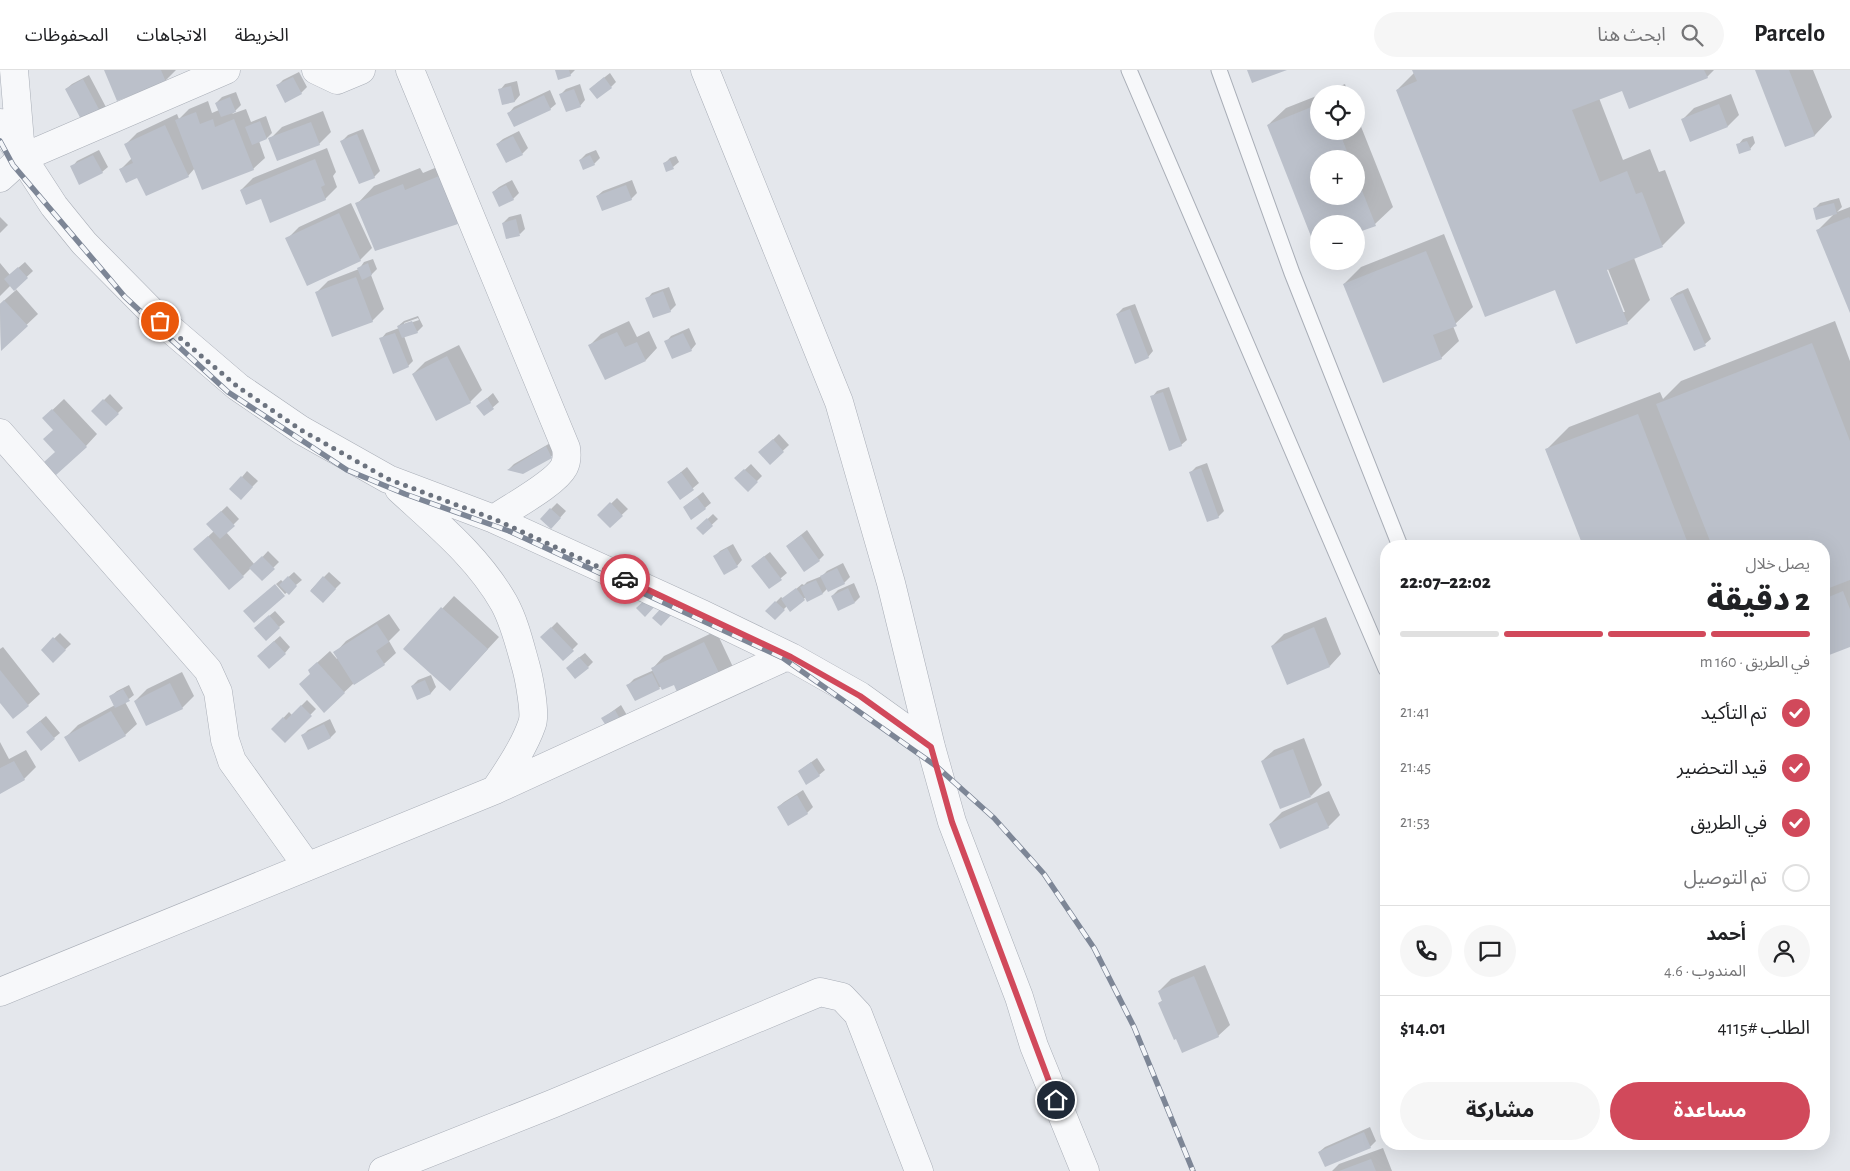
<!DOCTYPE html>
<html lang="ar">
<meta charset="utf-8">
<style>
body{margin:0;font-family:"Alegreya Sans","Noto Sans Arabic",sans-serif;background:#f6f6f6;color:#202124;direction:rtl;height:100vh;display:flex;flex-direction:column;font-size:19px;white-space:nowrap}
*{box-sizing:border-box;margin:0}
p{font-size:16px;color:#757577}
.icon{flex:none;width:28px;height:28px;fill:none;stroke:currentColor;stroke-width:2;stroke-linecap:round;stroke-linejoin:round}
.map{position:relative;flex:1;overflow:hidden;direction:ltr}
.side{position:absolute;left:1380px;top:470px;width:450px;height:610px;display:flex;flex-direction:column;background:#fff;border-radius:20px;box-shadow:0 5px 20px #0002;direction:rtl}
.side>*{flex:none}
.fabs{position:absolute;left:1310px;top:15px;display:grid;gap:10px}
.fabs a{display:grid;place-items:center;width:55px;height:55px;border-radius:50%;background:#fff;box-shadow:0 5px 20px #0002;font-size:25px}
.pin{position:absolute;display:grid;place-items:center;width:42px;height:42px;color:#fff;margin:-21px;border:2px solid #fff;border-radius:50%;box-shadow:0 1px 5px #0007}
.courier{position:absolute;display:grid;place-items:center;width:50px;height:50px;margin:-25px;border:4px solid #d1495b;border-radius:50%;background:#fff;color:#222;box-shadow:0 1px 6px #0007}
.head em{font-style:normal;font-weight:800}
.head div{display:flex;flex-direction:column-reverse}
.head{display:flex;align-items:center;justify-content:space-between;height:85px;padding:0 20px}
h1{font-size:32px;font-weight:800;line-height:38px}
.bar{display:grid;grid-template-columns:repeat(4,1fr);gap:8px 5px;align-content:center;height:60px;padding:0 20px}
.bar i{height:6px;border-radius:4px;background:#e0e0e0}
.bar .selected{background:#d1495b}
.bar p{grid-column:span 4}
.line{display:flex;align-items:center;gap:12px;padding:0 20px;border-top:1px solid #e0e0e0}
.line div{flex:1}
.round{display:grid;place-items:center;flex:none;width:52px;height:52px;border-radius:26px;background:#f6f6f6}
ol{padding:0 20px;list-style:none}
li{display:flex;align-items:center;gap:15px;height:55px}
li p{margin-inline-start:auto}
li .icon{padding:5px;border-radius:50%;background:#d1495b;color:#fff;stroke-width:4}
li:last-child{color:#757577}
li i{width:28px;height:28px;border:2px solid #e0e0e0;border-radius:50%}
.primary-button{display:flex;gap:10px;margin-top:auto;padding:10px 20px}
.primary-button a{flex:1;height:58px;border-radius:30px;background:#d1495b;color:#fff;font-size:20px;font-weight:800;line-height:58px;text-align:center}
.primary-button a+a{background:#f6f6f6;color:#202124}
header{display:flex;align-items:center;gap:30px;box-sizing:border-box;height:70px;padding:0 25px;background:#fff;border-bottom:1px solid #e0e0e0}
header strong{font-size:24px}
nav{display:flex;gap:28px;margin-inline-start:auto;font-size:18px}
.search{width:350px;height:45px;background:#f6f6f6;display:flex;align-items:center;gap:12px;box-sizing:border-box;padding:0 18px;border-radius:28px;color:#757577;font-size:19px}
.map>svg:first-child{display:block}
</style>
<header>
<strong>Parcelo</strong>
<div class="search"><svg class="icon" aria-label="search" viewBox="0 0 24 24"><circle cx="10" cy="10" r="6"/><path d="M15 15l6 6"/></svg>ابحث هنا</div>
<nav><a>الخريطة</a><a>الاتجاهات</a><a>المحفوظات</a></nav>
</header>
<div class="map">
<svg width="1850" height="1101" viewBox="0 0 1850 1101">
<rect width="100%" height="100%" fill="#e4e7ec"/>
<path fill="#0003" fill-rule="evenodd" d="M105,0h71l-11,11z
M556,0h19l-5,5z
M1414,0h300l-7,7 -84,12 -24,9 24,62 27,-11 9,23 6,-2 20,53 -22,22 -29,13 16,42 -23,23 -72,-34 -158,-199 18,-18zM1606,194l19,48h-3l-18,-47z
M1756,0h57l19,47 -17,18 -29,11z
M299,2l8,15 -6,6 -16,8 -8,-15 6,-6z
M610,3l6,9 -5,5 -15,-3z
M89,5l18,34 -6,5 -35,-25 6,-5z
M517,11l3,14 -5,6 -12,3 -3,-14 5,-6z
M580,14l5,16 -5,6 -20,-11 6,-6z
M1345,14l3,10h-27z
M550,20l6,14 -6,5 -41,4 5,-6z
M236,22l5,13 -9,9 14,-5 5,13 15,-6 6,17 -5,5 -8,3 6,17 -12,11 -58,-1 -7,8 -67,-7 11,-11 -6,-14 11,-11 40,-19 2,5 10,-10 19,-8 4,12 7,-3 -3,-7 6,-6z
M1731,24l8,21 -11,11 -45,-7 11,-11z
M1319,25v36h37v-17l37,93 -18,17h-56l-51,-99 18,-17zM1319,89h37v37h-37z
M323,41l8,21 -12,12 -49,-5 12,-12z
M363,59l17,42 -6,6 -32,-36 6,-6z
M519,61l9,17 -6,6 -15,8 -10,-18 6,-5z
M1753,66l2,7 -5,6 -12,-4 5,-6z
M327,78l9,24 -3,4 4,11 -12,12 -64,-1 -20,-8 12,-12z
M99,80l9,17 -6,5 -30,-5 5,-6z
M596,80l4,8 -6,6 -14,-4 6,-6z
M676,86l3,6 -6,5 -9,-3 6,-6z
M456,89l19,46 -17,17 -82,28 -19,-46 17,-18 46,-18 3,5z
M512,110l7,13 -6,6 -20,-7 6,-5z
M632,110l5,13 -6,6 -34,-3 6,-5z
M1839,128l3,9 -5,5 13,-5v103l-32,-80 17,-17 -21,-4 6,-6z
M351,133l21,45 -12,12 -52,24 -21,-45 12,-12z
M521,144l4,15 -5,5 -17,-11 6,-6z
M0,147l8,8 -8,8z
M1444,164l29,73 -20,19 6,15 -18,17 -97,-74 17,-17z
M373,189l4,10 -6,6 13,34 -12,12 -56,-28 12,-12 31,-12 5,-7z
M25,192l8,9 -18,17 23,26 -37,35 -1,-45 16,-14 -5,-5 -11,11v-33l10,12z
M669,217l7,18 -6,6 -23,-12 5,-6z
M1688,218l23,51 -6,5 -11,5 -23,-51 6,-5z
M1135,234l18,47 -5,6 -31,-43 6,-6z
M418,246l5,10 -6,6 -13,4 9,25 -5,5 -27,-27 5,-6 13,-5 -1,-2 6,-5zM418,248l1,2 -15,5v-2z
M629,251l8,16 12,-6 8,17 -11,12 -56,-15 11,-11z
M1835,251l15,40v285l-26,9v-109h-240l-38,-96 23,-23 91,-35 3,7 18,-18z
M689,258l7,16 -5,6 -25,-8 5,-6z
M459,275l23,45 -12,12 -57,-28 12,-12z
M1169,317l18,53 -6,5 -29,-48 5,-6z
M493,323l6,9 -15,13 -6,-9z
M110,324l13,14 -17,17 -13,-14z
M64,329l33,35 -11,12 -30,6 -2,-23 -10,-11z
M779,364l10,11 -19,18 -10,-11z
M552,372l4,9 -5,6 -42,12 5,-5z
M1207,393l17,48 -6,6 -28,-44 6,-6z
M751,394l11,12 -14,14 -12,-12z
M687,397l12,16 -18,15 -12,-16z
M247,401l11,10 -17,17 1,-21z
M703,422l8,11 -6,5 -21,-1z
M617,428l11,11 -18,17 -11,-11z
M557,433l9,8 -15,17 -10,-9z
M227,436l12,13 -13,13 29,33 13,-14 11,11 -17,17 -11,-11 -8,8 -48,-27 19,-18 -6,-7z
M713,444l5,5 -15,14 -5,-5z
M807,460l17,25 -5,5 -32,-14z
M733,474l9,16 -5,6 -23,-9 6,-6z
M770,482l17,21 -18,15 -11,-27z
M843,493l7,14 -6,6 -17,6 -4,4 -17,4 -16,13 -3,-4 -12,12 -8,-7 14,-14 3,2 18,-15 2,1 3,-3 15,-6 5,-5z
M294,502l8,8 -17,14 -9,-10 5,-4 2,2z
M329,502l12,11 -18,18 -12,-11z
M854,513l6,14 -5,5 -23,-6 6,-6z
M454,526l45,41 -49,53 -45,-41z
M275,541l10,11 -6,5 -17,-5z
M389,544l11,16 -11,11 7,12 -12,11 -30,19 -30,28 -15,-41 21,-19 7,8 1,-1 -3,-5 11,-12z
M1326,547l15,37 -11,12 -58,-20 12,-12z
M557,552l21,22 -15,15 -21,-22z
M716,561l17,36 -11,11 -47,5 -13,3 -27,14 -7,-15 6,-6 20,-9 -1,-2 11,-12z
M60,563l11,11 -18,17 -11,-11z
M280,566l10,11 -5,6 -21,-3z
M3,577l37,47 -12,11 -28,-4v-52z
M585,583l8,9 -5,5 -15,-5z
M182,602l12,24 -12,12 -47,-7 12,-12z
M431,605l5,12 -5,6 -13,5 -6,-12 6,-6z
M129,615l5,10 -9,7 12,22 -12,11 -59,2 12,-12 37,-20 -4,-9 6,-5z
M307,630l9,9 -31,32 -12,-12 16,-17 3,3z
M621,635l7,12 -17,13 -8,-12z
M46,646l14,17 -6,5 -21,-11z
M330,649l6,13 -5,5 -22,11 -6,-13 5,-5z
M1304,668l18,47 -11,11 -49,-35 12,-11z
M0,672l9,17 17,-9 10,17 -12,12 -24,13z
M817,688l8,12 -6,5 -20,-4z
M803,720l10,17 -6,6 -19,11 -10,-17 6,-5z
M1329,721l11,24 -12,12 -58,-3 12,-12z
M1205,895l25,60 -12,11 -59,-33 4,-3 -4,-9 12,-12z
M1370,1057l6,14 -6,6 -51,5 6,-5z
M1383,1078l9,23h-60l7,-7z"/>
<path fill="#bbc0ca" d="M104,0h57l5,12 -49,19z
M555,0h14l2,6 -13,4z
M1247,0h40l-35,13z
M1412,0h292l4,8 -79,31 -7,-18 -50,19 28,72 27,-11 9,23 6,-2 21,55 -56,23 21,54 -52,20 -21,-54 -70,27 -89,-227 21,-9z
M1755,0h34l26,66 -30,11z
M293,7l9,17 -17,9 -9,-18z
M604,7l8,11 -15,11 -8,-10z
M83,9l19,36 -18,10 -19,-36z
M511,16l4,16 -13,3 -4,-16z
M574,19l7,18 -15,5 -7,-18z
M544,25l7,15 -37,17 -7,-14z
M230,27l6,15 -15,5 -6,-14z
M1319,34v27h20l11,28h-31v37h37v-21l20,51 -20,7v-9h-37v24l-3,1 -49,-124z
M1719,34l9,23 -38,15 -9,-23z
M196,42l4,12 13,-5 2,8 19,-8 20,51 -52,20 -27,-70z
M260,51l7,18 -15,6 -7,-18z
M311,52l9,23 -43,16 -9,-23z
M165,55l24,52 -43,19 -9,-18 -11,5 -7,-14 14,-6 -9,-19z
M357,64l18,44 -16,6 -19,-43z
M513,66l10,19 -17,8 -10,-19z
M1747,71l4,9 -12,4 -3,-10z
M93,85l10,18 -24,12 -9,-19z
M590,85l5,10 -12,5 -4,-10z
M315,89l10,26 -4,2 5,13 -56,23 -9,-24 -15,6 -6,-15z
M670,90l4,9 -8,3 -3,-9z
M439,106l19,48 -83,27 -20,-48 48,-19 2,6z
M506,115l8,15 -15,7 -7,-15z
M626,115l6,15 -30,11 -6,-15z
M1834,133l3,11 -21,6 -3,-12z
M339,143l22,48 -54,25 -22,-48z
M1849,147l1,2v94l-34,-83z
M516,149l4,17 -14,3 -4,-16z
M1426,181l31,75 -24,9 9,24 -59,24 -40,-99z
M368,193l4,12 -10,5 -5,-12z
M18,197l10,11 -14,13 -10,-12z
M356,207l17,45 -41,15 -17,-45z
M663,221l8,21 -18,6 -8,-20z
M1683,223l23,53 -12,5 -24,-53z
M4,230l24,26 -27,25 -1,-47z
M1130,239l19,49 -14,6 -19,-50z
M412,251l6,12 -16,5 -5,-12z
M617,262l8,15 12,-5 9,19 -41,19 -17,-35z
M395,263l14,34 -16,7 -14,-36z
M683,263l9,18 -20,8 -8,-18z
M1812,273l38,98v139l-26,10v-44h-112l-56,-142z
M447,286l24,47 -35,18 -24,-47z
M1163,322l19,54 -13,5 -19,-55z
M487,328l7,11 -10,7 -8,-10z
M103,329l16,15 -13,12 -15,-15z
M52,339l35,38 -31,28 -12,-13 11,-10 -12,-13 10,-9 -11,-12z
M1638,344l51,132h-106l-38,-97z
M773,369l11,13 -14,13 -12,-13z
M546,376l6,12 -29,16 -16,-4z
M1201,398l18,50 -12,4 -18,-50z
M744,399l14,13 -10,10 -14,-14z
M681,402l13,18 -14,10 -13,-18z
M241,406l12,11 -12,13 -12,-11z
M697,427l9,12 -15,11 -8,-13z
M610,432l13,14 -13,12 -13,-13z
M550,438l11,10 -10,11 -11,-10z
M221,441l14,15 -15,13 -14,-15z
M707,448l6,8 -10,9 -7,-7z
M801,465l19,26 -16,11 -18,-26z
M208,466l36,41 -15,13 -36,-41z
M727,478l11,19 -14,8 -11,-19z
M262,486l13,13 -13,12 -13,-13z
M764,486l18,24 -13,9 -18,-23z
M837,498l8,16 -17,8 -8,-16z
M288,506l9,10 -8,9 -10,-10z
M323,506l13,13 -13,14 -13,-12z
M816,510l7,14 -16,8 -7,-15z
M275,514l10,12 -31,27 -11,-12z
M796,518l9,12 -15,12 -9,-13z
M848,518l7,15 -17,8 -7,-15z
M1843,521l7,18v38l-26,10v-58z
M649,526l8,8 -12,13 -9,-9z
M775,531l10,9 -10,10 -10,-9z
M664,535l9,8 -12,13 -9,-8z
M441,537l47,42 -38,42 -47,-42z
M269,545l11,13 -14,13 -12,-13z
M377,554l12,18 -13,9 9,14 -31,20 -21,-33z
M551,557l23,24 -11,10 -23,-24z
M1314,557l16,40 -43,18 -16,-39z
M53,567l13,13 -13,13 -12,-13z
M274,571l12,13 -17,15 -12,-13z
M704,572l18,37 -42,20 -6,-14 -12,5 -11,-22z
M579,587l10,11 -14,11 -9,-11z
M317,592l28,31 -21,20 -25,-29 11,-10 -2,-4z
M0,600l29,36 -16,13 -13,-16z
M652,603l8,16 -25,12 -9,-16z
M425,610l6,14 -14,6 -6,-14z
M170,613l13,26 -37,17 -12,-25z
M123,619l7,12 -15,7 -6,-12z
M301,635l11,11 -27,27 -14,-14 12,-12 3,3z
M615,640l8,14 -13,8 -9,-14z
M111,641l15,25 -47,26 -15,-25z
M40,651l15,18 -14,12 -15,-19z
M324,654l7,14 -23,12 -7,-15z
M1293,679l18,48 -31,12 -19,-48z
M14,691l11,19 -25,14v-26z
M811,692l9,14 -14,9 -8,-14z
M797,725l11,19 -20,12 -11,-19z
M1317,732l12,26 -49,21 -11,-25z
M1194,906l25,61 -37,16 -6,-14 -2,1 -16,-37 4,-2 -4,-10z
M1364,1062l7,16 -46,19 -7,-15z
M1371,1089l5,12h-37z"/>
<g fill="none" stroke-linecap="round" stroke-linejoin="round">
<g stroke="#a9aeb7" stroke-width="17">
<path id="service" d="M1129,0l257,599
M1219,0l73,203 108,273"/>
</g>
<g stroke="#a9aeb7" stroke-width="29">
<path id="minor" d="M14,0l7,83
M316,0l21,10 24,-10
M410,0l156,378c1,6 1,13 -2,19 -9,17 -53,40 -70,52
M705,0l134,332 52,181 40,164 21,75 67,175 15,49 51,125
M0,53l54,83 30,37 77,78 77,66 63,43 87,49 106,40 208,95 89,43 69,39 71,51
M0,108l22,-20 204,-88
M0,363l208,237 10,22 7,48 7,21 75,105
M399,419c38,35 79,68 105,114 11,20 16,43 22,64 3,11 10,47 6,57 -8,23 -23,45 -37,66
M0,922l495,-202 288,-132 8,-1
M383,1101l169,-67 268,-112 22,5 16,17 61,157"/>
</g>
<use href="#service" stroke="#f7f8fa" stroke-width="15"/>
<use href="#minor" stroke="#f7f8fa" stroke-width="28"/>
<g stroke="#7d8696" stroke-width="5.5">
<path id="rail" d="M0,71l13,24 112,132 103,95 119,78 58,24 104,37 274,127 153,108 58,52 50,56 50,74 40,79 59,144"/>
</g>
<use href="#rail" stroke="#f4f6f9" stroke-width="4" stroke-dasharray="11" stroke-linecap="butt"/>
</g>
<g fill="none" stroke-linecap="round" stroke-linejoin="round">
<path stroke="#6c737f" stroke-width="5" stroke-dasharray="0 9" d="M160,251l78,66 63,43 87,49 106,40 131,60"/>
<path stroke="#d1495b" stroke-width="6" d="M625,509l166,78 69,39 71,51 21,75 104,278"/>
</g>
</svg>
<div class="fabs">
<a><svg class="icon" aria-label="locate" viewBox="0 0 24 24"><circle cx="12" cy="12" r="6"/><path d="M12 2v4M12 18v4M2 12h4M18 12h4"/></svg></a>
<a>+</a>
<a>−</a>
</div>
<div class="pin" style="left:160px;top:251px;background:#ea580c"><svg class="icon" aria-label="bag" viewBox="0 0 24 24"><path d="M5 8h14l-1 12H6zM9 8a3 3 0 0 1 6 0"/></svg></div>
<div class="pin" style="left:1056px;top:1030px;background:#1f2937"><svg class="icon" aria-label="home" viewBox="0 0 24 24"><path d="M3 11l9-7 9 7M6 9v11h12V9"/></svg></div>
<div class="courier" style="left:625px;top:509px"><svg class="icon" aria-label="car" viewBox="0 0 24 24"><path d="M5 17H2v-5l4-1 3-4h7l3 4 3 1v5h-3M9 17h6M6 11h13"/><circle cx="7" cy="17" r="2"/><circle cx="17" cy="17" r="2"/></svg></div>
<section class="side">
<div class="head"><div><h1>2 دقيقة</h1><p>يصل خلال</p></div><em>22:02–22:07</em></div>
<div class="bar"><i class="selected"></i><i class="selected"></i><i class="selected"></i><i></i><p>في الطريق · 160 m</p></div>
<ol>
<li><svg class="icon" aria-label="check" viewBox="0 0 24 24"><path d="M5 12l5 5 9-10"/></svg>تم التأكيد<p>21:41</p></li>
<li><svg class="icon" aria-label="check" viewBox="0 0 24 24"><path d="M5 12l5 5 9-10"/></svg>قيد التحضير<p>21:45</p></li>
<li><svg class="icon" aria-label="check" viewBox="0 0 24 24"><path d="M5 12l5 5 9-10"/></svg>في الطريق<p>21:53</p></li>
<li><i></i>تم التوصيل</li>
</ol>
<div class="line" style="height:90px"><a class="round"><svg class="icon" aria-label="person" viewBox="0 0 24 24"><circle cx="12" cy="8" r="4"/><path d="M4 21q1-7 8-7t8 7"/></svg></a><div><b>أحمد</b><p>المندوب · 4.6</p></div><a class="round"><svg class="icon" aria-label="chat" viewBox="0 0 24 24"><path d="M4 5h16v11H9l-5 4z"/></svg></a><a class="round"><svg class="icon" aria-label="phone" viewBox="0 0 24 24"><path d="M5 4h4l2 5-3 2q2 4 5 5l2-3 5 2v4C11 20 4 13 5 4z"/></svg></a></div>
<div class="line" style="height:65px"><div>الطلب #4115</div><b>$14.01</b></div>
<div class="primary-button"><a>مساعدة</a><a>مشاركة</a></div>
</section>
</div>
